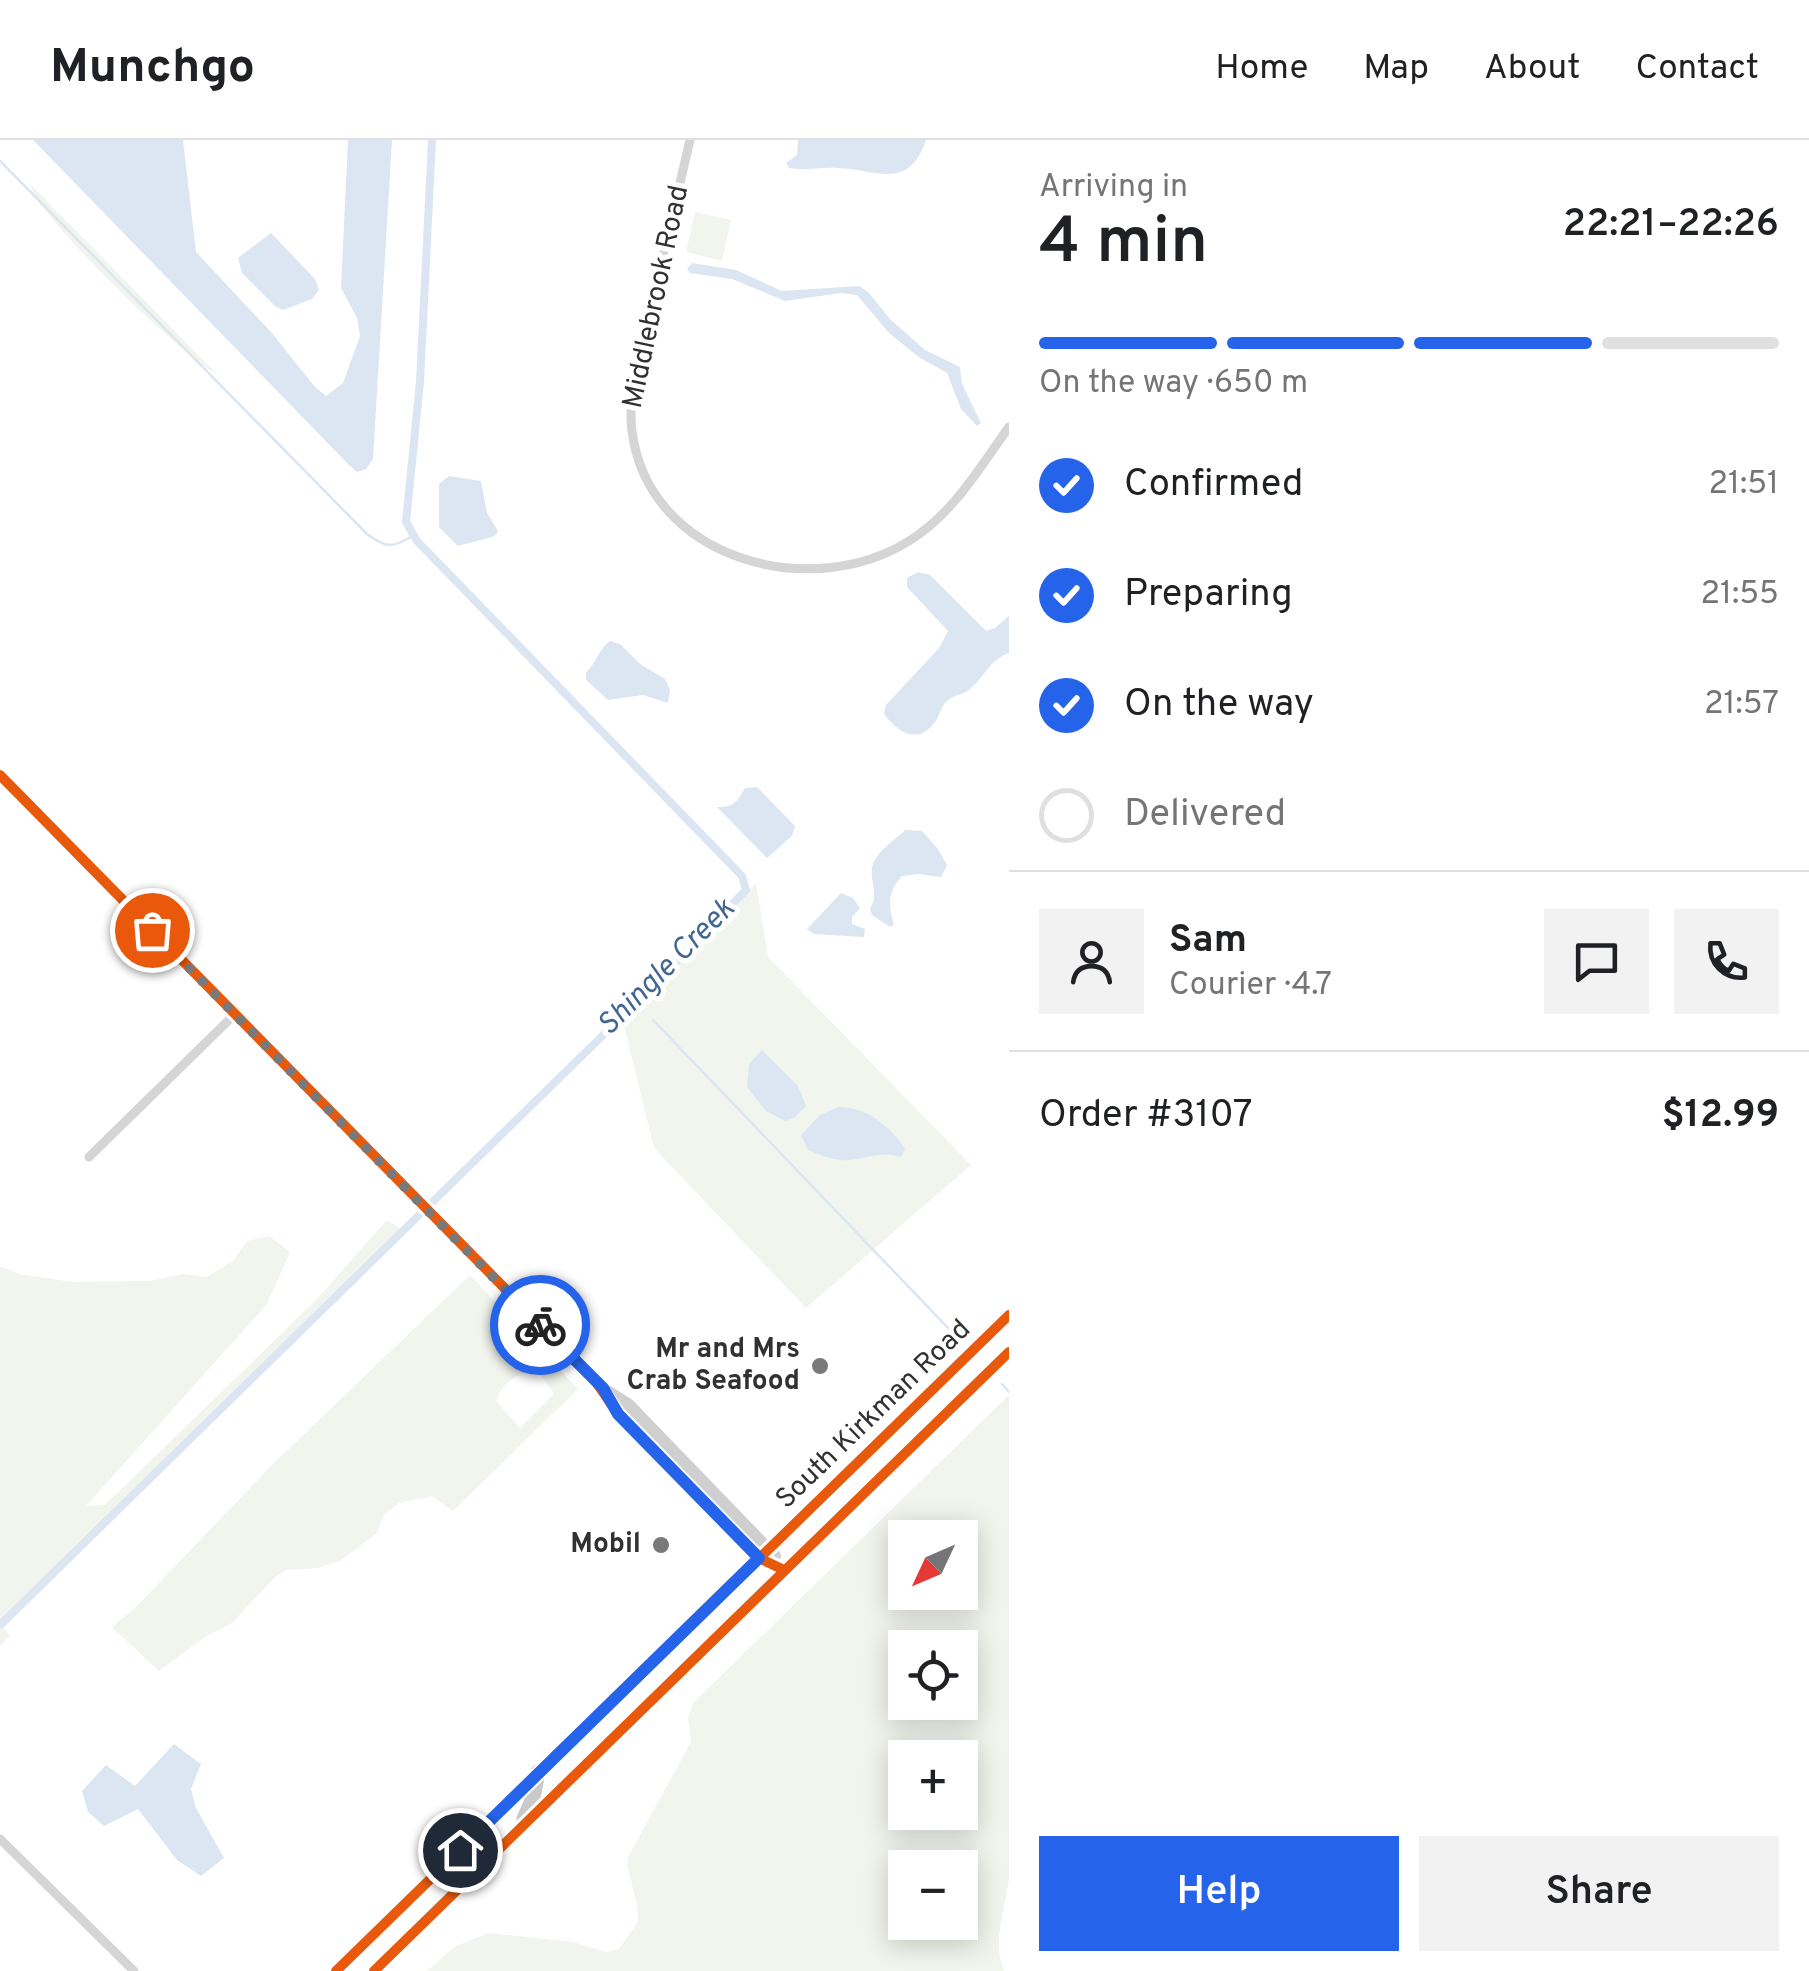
<!DOCTYPE html>
<meta charset="utf-8">
<style>
body{margin:0;font-family:Overpass,sans-serif;background:#f2f2f2;color:#202124;height:100vh;display:flex;flex-direction:column;font-size:38px;white-space:nowrap}
*{box-sizing:border-box;margin:0}
p{font-size:32px;color:#757577}
.icon{flex:none;width:55px;height:55px;fill:none;stroke:currentColor;stroke-width:2;stroke-linecap:round;stroke-linejoin:round}
.map{position:relative;flex:1;overflow:hidden}
.panel{display:flex;flex-direction:column;background:#fff;width:800px}
.panel>*{flex:none}
.needle{width:65px;rotate:226deg}
.fabs{position:absolute;left:888px;top:1380px;display:grid;gap:20px}
.fabs a{display:grid;place-items:center;width:90px;height:90px;border-radius:0px;background:#fff;box-shadow:0 5px 25px #0003;font-size:50px}
.pin{position:absolute;display:grid;place-items:center;width:85px;height:85px;color:#fff;margin:-42px;border:5px solid #fff;border-radius:50%;box-shadow:0 2px 10px #0007}
.courier{position:absolute;display:grid;place-items:center;width:100px;height:100px;margin:-50px;border:8px solid #2563eb;border-radius:50%;background:#fff;color:#222;box-shadow:0 2px 12px #0007}
.overview em{font-style:normal;font-weight:600}
.overview div{display:flex;flex-direction:column-reverse}
.overview{display:flex;align-items:center;justify-content:space-between;height:170px;padding:0 30px}
h1{font-size:65px;font-weight:600;line-height:75px}
.bar{display:grid;grid-template-columns:repeat(4,1fr);gap:15px 10px;align-content:center;height:120px;padding:0 30px}
.bar i{height:12px;border-radius:8px;background:#e0e0e0}
.bar .on{background:#2563eb}
.bar p{grid-column:span 4}
.line{display:flex;align-items:center;gap:25px;padding:0 30px;border-top:2px solid #e0e0e0}
.line div{flex:1}
.round{display:grid;place-items:center;flex:none;width:105px;height:105px;border-radius:0px;background:#f2f2f2}
ol{padding:0 30px;list-style:none}
li{display:flex;align-items:center;gap:30px;height:110px}
li p{margin-inline-start:auto}
li .icon{padding:10px;border-radius:50%;background:#2563eb;color:#fff;stroke-width:4}
li:last-child{color:#757577}
li i{width:55px;height:55px;border:5px solid #e0e0e0;border-radius:50%}
.button{display:flex;gap:20px;margin-top:auto;padding:20px 30px}
.button a{flex:1;height:115px;border-radius:0px;background:#2563eb;color:#fff;font-size:40px;font-weight:600;line-height:115px;text-align:center}
.button a+a{background:#f2f2f2;color:#202124}
header{display:flex;align-items:center;gap:60px;box-sizing:border-box;height:140px;padding:0 50px;background:#fff;border-bottom:2px solid #e0e0e0}
header strong{font-size:48px}
nav{display:flex;gap:55px;margin-inline-start:auto;font-size:35px}
main{display:flex;flex:1;min-height:0}
.map>svg:first-child{display:block}
</style>
<header>
<strong>Munchgo</strong>
<nav><a>Home</a><a>Map</a><a>About</a><a>Contact</a></nav>
</header>
<main>
<div class="map">
<svg width="1009" height="1831" viewBox="0 0 1009 1831">
<rect width="100%" height="100%" fill="#fff"/>
<path fill="#f1f5ed" fill-rule="evenodd" d="M30,44l187,190c-32,-15 -182,-160 -187,-190z
M695,72l36,8 -9,41 -36,-9z
M756,743l12,74 203,208 -165,143 -152,-160 -30,-122 -1,-8z
M387,1080l18,12 -401,396 6,8 -10,10v-380l19,8 54,8 77,-1 33,-7 24,3 27,-17 13,-19 22,-5 21,16 -23,52 -181,202 19,-1 211,-205z
M470,1135l108,114 -125,122 -21,-15 -33,7 -15,12 -8,19 -36,27 -22,7 -32,2 -11,7 -43,46 -27,14 -46,34 -47,-44 24,-20 135,-141zM537,1229l17,25 -34,34 -24,-27c5,-17 24,-30 41,-32z
M1009,1255v483c-3,30 -18,63 -5,93h-577l27,-24 35,-14 84,9 34,10 12,-3 19,-27 -1,-17 -10,-40 2,-10 62,-113 -3,-24 5,-15zM905,1398h55v54h-55zM905,1508h55v54h-55zM905,1618h55v54h-55zM905,1728h55v54h-55z"/>
<path fill="#dbe6f2" d="M33,0h150l13,112 75,80 44,55 11,9 17,-13 17,-47 -3,-18 -16,-30 7,-148h44l-19,319 -7,10 -9,3 -8,-7z
M798,0h128c-18,52 -50,29 -88,28 -17,-1 -32,3 -49,0l-3,-5 11,-8z
M271,93l44,46 4,11 -7,9 -29,11 -7,-3 -34,-34 -4,-15z
M692,123l44,7 46,21 77,-5 10,7 21,26 35,31 35,17 2,17 19,39 -4,3 -16,-17 -14,-36 -27,-15 -31,-25 -32,-38 -16,-2 -56,8 -53,-22 -42,-6 -3,-4z
M449,336l32,5 6,32 11,18 -3,5 -37,10 -19,-19v-43z
M918,432l12,3 56,56 9,-3 14,-12v37c-21,8 -24,24 -40,37 -7,5 -16,5 -22,11 -6,5 -7,14 -12,21 -17,23 -37,11 -51,-8l2,-9 53,-57 9,-17 -41,-44v-9z
M610,501l10,3 20,20 25,15 5,11 -2,13 -25,-8 -35,5 -22,-20v-7c9,-9 15,-27 24,-32z
M757,647l38,39 -3,10 -25,22 -50,-51c16,1 20,-5 28,-19z
M905,690l17,1 16,18 9,16 -6,12 -23,-3 -16,2c-15,17 -14,28 -8,49l-4,2 -18,-12 -2,-6c9,-16 0,-25 2,-41 2,-15 23,-28 33,-38z
M841,753l12,5 7,10 -8,9v7l13,5 -1,8 -50,-3 -7,-5z
M762,910l36,36 8,20 -12,12 -9,3 -19,-10 -19,-24 2,-23z
M838,967c29,0 51,18 67,42l-4,8c-19,-6 -32,1 -51,3 -14,2 -29,-5 -42,-10l-7,-15 19,-20z
M174,1604l27,20 -10,25 5,19 28,50 -23,18 -24,-16 -39,-51 -34,17 -16,-14 -6,-21 24,-26 29,21z"/>
<g fill="none" stroke-linecap="round" stroke-linejoin="round">
<path stroke="#dbe6f2" stroke-width="2.5" d="M0,21l367,373c20,15 26,14 47,1
M653,880l298,311
M1002,1244l7,8"/>
<path stroke="#dbe6f2" stroke-width="8" d="M0,1485l637,-623 109,-112 -4,-14 -325,-335 -11,-19 14,-140 12,-242"/>
<path stroke="#d5d5d5" stroke-width="9" d="M690,0c-13,57 -27,114 -40,171 -9,39 -23,80 -18,120 16,128 178,172 277,110 44,-27 71,-74 100,-114
M89,1017l146,-143
M0,1699l134,132"/>
<path stroke="#cfcfcf" stroke-width="12" d="M0,635l594,604 24,35 128,131 13,13 25,12
M604,1249l24,15 147,152"/>
<path stroke="#c9c9c9" stroke-width="15" d="M524,1679l9,-21 5,-26
M336,1831l673,-656
M374,1831l635,-619"/>
<g stroke="#fff" stroke-width="16">
<path id="cycleway" d="M0,635l594,604 24,35 128,131 13,13 25,12
M336,1831l673,-656
M374,1831l635,-619"/>
</g>
<use href="#cycleway" stroke="#e8590c" stroke-width="10"/>
</g>
<g fill="none" stroke-linecap="round" stroke-linejoin="round">
<path stroke="#797979" stroke-width="10" stroke-dasharray="0 18" d="M152,790l388,395"/>
<path stroke="#2563eb" stroke-width="12" d="M460,1710l299,-292 -141,-144 -15,-26 -63,-63"/>
</g>
<g fill="#797979" stroke="#fff" stroke-width="4">
<circle cx="820" cy="1226" r="10"/>
<circle cx="661" cy="1405" r="10"/>
</g>
<g text-anchor="middle" dominant-baseline="central" stroke-width="10" stroke-linejoin="round" paint-order="stroke">
<g font-size="28" fill="#313131" stroke="#fff">
<text transform="translate(657 157) rotate(-78)">Middlebrook Road</text>
<text transform="translate(874 1275) rotate(-44)">South Kirkman Road</text>
</g>
<g font-size="28" font-weight="bold" fill="#313131" stroke="#fff" text-anchor="end">
<text x="800" y="1210">Mr and Mrs<tspan x="800" dy="32">Crab Seafood</tspan></text>
<text x="641" y="1405">Mobil</text>
</g>
<g font-size="30" font-style="italic" fill="#406691" stroke="#fff">
<text transform="translate(667 828) rotate(-45)">Shingle Creek</text>
</g>
</g>
</svg>
<div class="fabs">
<a><svg class="needle" viewBox="-14 -14 28 28"><path d="M0-13l5 13h-10z" fill="#e53935"/><path d="M0 13l5-13h-10z" fill="#757577"/></svg></a>
<a><svg class="icon" aria-label="locate" viewBox="0 0 24 24"><circle cx="12" cy="12" r="6"/><path d="M12 2v4M12 18v4M2 12h4M18 12h4"/></svg></a>
<a>+</a>
<a>−</a>
</div>
<div class="pin" style="left:152px;top:790px;background:#ea580c"><svg class="icon" aria-label="bag" viewBox="0 0 24 24"><path d="M5 8h14l-1 12H6zM9 8a3 3 0 0 1 6 0"/></svg></div>
<div class="pin" style="left:460px;top:1710px;background:#1f2937"><svg class="icon" aria-label="home" viewBox="0 0 24 24"><path d="M3 11l9-7 9 7M6 9v11h12V9"/></svg></div>
<div class="courier" style="left:540px;top:1185px"><svg class="icon" aria-label="bike" viewBox="0 0 24 24"><circle cx="6" cy="16" r="4"/><circle cx="18" cy="16" r="4"/><path d="M6 16l4-8h5l3 8M10 8l3 8H6M13 5h3"/></svg></div>
</div>
<section class="panel">
<div class="overview"><div><h1>4 min</h1><p>Arriving in</p></div><em>22:21–22:26</em></div>
<div class="bar"><i class="on"></i><i class="on"></i><i class="on"></i><i></i><p>On the way · 650 m</p></div>
<ol>
<li><svg class="icon" aria-label="check" viewBox="0 0 24 24"><path d="M5 12l5 5 9-10"/></svg>Confirmed<p>21:51</p></li>
<li><svg class="icon" aria-label="check" viewBox="0 0 24 24"><path d="M5 12l5 5 9-10"/></svg>Preparing<p>21:55</p></li>
<li><svg class="icon" aria-label="check" viewBox="0 0 24 24"><path d="M5 12l5 5 9-10"/></svg>On the way<p>21:57</p></li>
<li><i></i>Delivered</li>
</ol>
<div class="line" style="height:180px"><a class="round"><svg class="icon" aria-label="person" viewBox="0 0 24 24"><circle cx="12" cy="8" r="4"/><path d="M4 21q1-7 8-7t8 7"/></svg></a><div><b>Sam</b><p>Courier · 4.7</p></div><a class="round"><svg class="icon" aria-label="chat" viewBox="0 0 24 24"><path d="M4 5h16v11H9l-5 4z"/></svg></a><a class="round"><svg class="icon" aria-label="phone" viewBox="0 0 24 24"><path d="M5 4h4l2 5-3 2q2 4 5 5l2-3 5 2v4C11 20 4 13 5 4z"/></svg></a></div>
<div class="line" style="height:130px"><div>Order #3107</div><b>$12.99</b></div>
<div class="button"><a>Help</a><a>Share</a></div>
</section>
</main>
